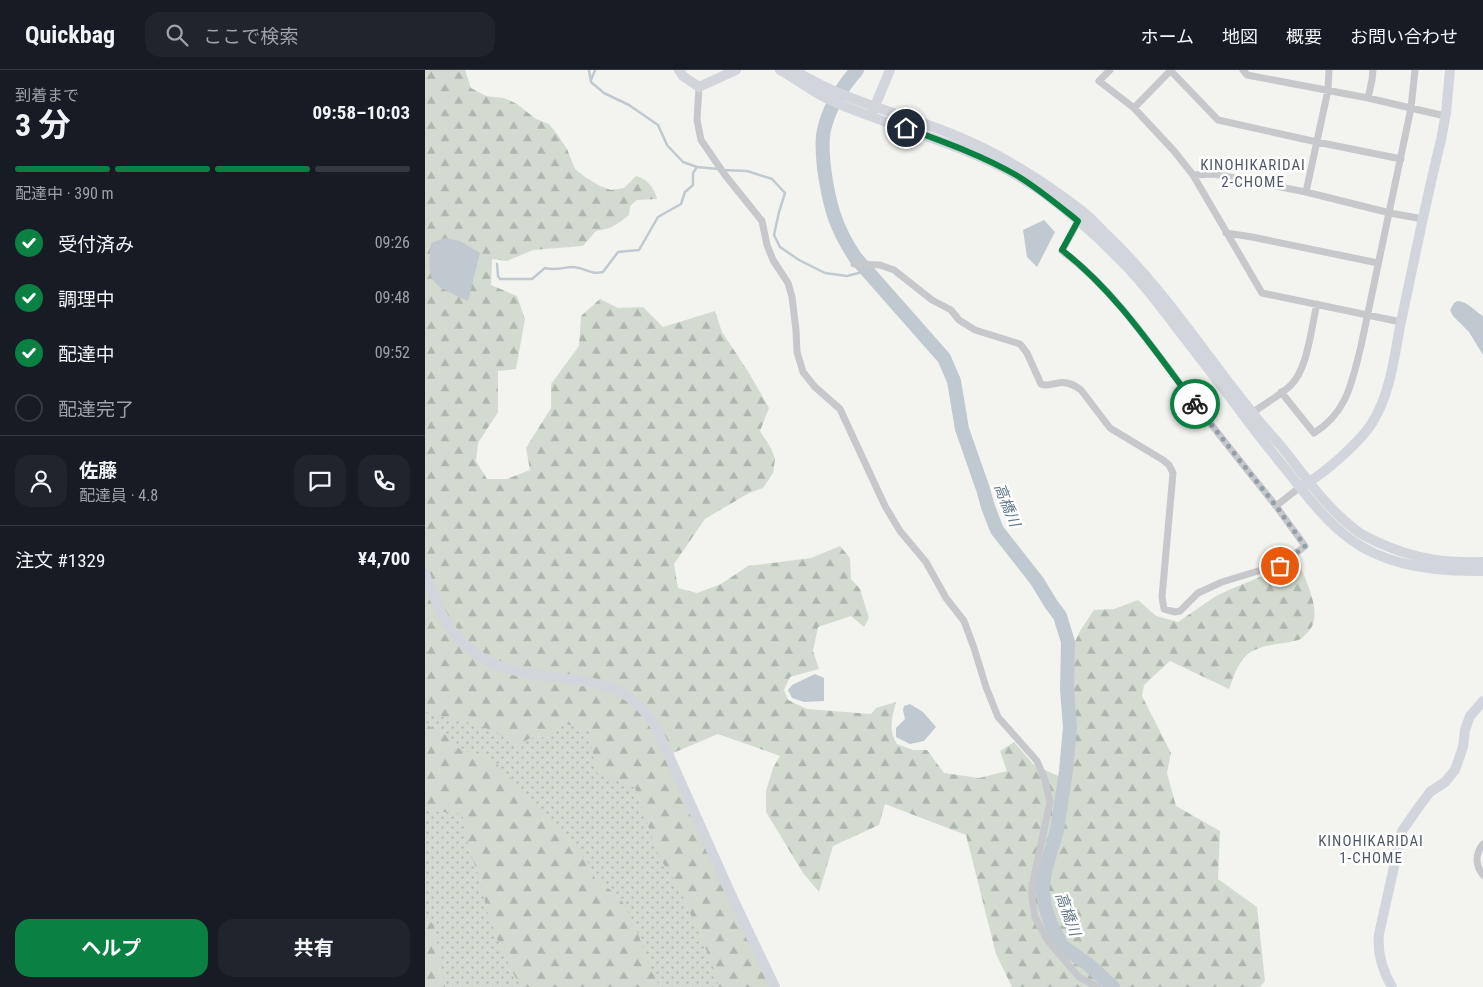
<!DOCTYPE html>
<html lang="ja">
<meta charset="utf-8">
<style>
body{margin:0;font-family:"Roboto Condensed","Noto Sans JP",sans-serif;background:#20242c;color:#f1f3f6;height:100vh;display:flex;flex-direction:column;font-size:19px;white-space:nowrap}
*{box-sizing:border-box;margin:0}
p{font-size:16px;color:#9ea1a6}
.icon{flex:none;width:28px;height:28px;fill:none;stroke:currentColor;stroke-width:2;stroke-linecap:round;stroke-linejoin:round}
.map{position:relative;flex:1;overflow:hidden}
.drawer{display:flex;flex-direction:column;background:#171b24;width:425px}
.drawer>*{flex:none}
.pin{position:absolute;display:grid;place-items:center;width:42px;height:42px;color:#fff;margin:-21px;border:2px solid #fff;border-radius:50%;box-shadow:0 1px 5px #0007}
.courier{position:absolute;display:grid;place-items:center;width:50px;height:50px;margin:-25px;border:4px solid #0b8043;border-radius:50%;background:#fff;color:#222;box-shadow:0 1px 6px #0007}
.summary em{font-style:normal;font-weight:700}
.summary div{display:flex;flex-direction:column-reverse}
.summary{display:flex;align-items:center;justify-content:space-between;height:85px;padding:0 15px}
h1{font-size:32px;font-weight:700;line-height:38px}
.bar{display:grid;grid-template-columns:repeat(4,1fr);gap:8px 5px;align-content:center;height:60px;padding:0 15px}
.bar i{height:6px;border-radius:4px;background:#363941}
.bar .on{background:#0b8043}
.bar p{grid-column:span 4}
.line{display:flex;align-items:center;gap:12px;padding:0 15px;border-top:1px solid #363941}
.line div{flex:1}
.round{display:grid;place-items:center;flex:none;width:52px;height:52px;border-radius:15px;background:#20242c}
ol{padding:0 15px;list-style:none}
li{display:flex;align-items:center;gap:15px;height:55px}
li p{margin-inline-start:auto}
li .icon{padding:5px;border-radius:50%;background:#0b8043;color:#fff;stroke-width:4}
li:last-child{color:#9ea1a6}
li i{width:28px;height:28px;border:2px solid #363941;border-radius:50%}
.cta{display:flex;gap:10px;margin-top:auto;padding:10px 15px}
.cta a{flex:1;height:58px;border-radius:15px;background:#0b8043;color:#fff;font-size:20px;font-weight:700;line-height:58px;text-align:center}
.cta a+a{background:#20242c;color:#f1f3f6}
header{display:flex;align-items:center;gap:30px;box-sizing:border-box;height:70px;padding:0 25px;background:#171b24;border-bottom:1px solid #363941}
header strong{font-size:24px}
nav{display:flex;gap:28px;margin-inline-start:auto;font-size:18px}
.search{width:350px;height:45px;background:#20242c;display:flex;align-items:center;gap:12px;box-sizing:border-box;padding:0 18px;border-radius:15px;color:#9ea1a6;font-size:19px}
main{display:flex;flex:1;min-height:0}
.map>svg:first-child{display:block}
</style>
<header>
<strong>Quickbag</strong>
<div class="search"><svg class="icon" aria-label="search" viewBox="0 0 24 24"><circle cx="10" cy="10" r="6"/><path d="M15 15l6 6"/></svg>ここで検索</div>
<nav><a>ホーム</a><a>地図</a><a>概要</a><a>お問い合わせ</a></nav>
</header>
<main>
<section class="drawer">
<div class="summary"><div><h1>3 分</h1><p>到着まで</p></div><em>09:58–10:03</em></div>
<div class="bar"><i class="on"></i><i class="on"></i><i class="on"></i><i></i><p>配達中 · 390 m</p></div>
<ol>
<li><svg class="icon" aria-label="check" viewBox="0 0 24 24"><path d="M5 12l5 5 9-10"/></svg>受付済み<p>09:26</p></li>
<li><svg class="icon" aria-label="check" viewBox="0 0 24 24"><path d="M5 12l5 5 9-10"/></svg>調理中<p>09:48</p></li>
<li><svg class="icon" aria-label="check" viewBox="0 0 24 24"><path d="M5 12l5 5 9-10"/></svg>配達中<p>09:52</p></li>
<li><i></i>配達完了</li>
</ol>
<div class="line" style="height:90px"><a class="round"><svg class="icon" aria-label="person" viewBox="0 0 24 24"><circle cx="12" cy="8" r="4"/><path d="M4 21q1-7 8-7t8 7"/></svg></a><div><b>佐藤</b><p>配達員 · 4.8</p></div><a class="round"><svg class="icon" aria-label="chat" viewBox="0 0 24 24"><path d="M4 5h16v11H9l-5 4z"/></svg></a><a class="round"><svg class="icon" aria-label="phone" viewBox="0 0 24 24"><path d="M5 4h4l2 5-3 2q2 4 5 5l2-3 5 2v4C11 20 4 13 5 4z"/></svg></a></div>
<div class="line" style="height:65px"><div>注文 #1329</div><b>¥4,700</b></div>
<div class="cta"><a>ヘルプ</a><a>共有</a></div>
</section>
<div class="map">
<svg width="1058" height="917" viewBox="0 0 1058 917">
<defs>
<pattern id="grass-dots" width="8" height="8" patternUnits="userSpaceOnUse" patternTransform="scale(1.25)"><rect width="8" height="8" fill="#d3dbd0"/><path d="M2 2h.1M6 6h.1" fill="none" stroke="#afb6ae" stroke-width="1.8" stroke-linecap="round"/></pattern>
<pattern id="forest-firs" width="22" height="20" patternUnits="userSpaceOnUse" patternTransform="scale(1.25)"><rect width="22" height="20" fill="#d3dbd0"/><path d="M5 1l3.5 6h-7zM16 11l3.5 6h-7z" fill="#afb6ae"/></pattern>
</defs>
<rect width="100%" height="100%" fill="#f3f4ef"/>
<path fill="url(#grass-dots)" d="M0,515l167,102 153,300h-320z"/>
<path fill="url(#forest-firs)" d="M0,0h40l6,18 15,8 18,2 13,6 19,15 13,5 8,10 10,15 8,20 10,8 15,9 11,4 13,-2 12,-12c10,2 19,12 21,23l-20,1 -7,6 -1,9 -9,7 -10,6 -14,3 -13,15 -50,4 -26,11 -15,-2 -1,26 26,11 8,23 -9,50 -18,2v41l-20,31 -2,18 11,18h20l23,-9 -4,-22 25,-40v-24l28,-38 2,-30 19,-17 18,9 25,-1 20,20 52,-16 7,21 27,41 20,35 -9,23 11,17 4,11 -2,14 -10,15 -14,5 -44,26 -31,45 4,24 19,5 24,-9 27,-18 63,-8 29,-12 10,12 1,21 9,10 9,29 -5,9 -13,-11 -33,11 -5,24 6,18 -29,8 -6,13 4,10 19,9 64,5 5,-6 20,-6c-4,16 -8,28 1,42l16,6h14l17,23 35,5 28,-7 -7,-20 14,-9 19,22 27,13 5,-49 -3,-58 18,-39 14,-21 20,-1 24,-9 18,16 22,6 38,-26 15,-7 34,-14 19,-2 17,-5c7,18 23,49 6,65 -3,3 -5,6 -9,7 -17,5 -36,3 -51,15 -10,8 -13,22 -18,34l-59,-28 -26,24 -2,11 29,57 -4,20 9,33 44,25 -2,48 39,28 8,74 -5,6h-248l-16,-33 -30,-119 -81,-31 -6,21 -46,21 -14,46 -16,-19 -37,-61v-21l7,-23 7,-12 -62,-22 -45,19 104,234h-59l-1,-10 -7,-19 -32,-72 -19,-29 -24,-69 -11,-5 -27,-9 -8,-43 -29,-9 -8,15 -22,1 -13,8 -21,-14 -26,-9 -45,-11v-51l3,-11 -3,-5z
M0,654l21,11 7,11 15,6 23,6 45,46 53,60 6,15 24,17 15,27 19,51 4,3 1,10h-137l-9,-16 -14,-30 -11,-30 -7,-31 -11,-32 -7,-34c-12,-3 -26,-1 -37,-4z
M0,846l9,9 11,62h-20z"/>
<path fill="#c0c9d0" d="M619,150l11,12 -18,35 -10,-10 -4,-27z
M20,168l15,3 20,12 -12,48c-34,-16 -43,-16 -37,-58z
M1032,231c11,0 17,10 26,15v39l-14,-23 -16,-16 -3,-6 4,-7z
M390,604l9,4v23l-20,1 -12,-4 -4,-8 4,-5z
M485,634l13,8 13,15 -12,14 -14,3 -14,-7v-9l9,-9 -2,-9 1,-4z"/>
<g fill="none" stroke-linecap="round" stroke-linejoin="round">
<path stroke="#c0c9d0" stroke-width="2.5" d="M164,0l2,12 13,11 25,12 29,20 9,20 16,17 14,5 21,2
M166,10l4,-10
M298,100l24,1 25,8 13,14 -6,19 -5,23 6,12 19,13 26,13 22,3 19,-5
M72,194l1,12 2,3h32l13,-11c11,3 18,-1 29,-1 12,1 16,8 29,5l15,-20 21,-2 19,-33 23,-13 4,-12 8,-7v-12l4,-6"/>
<path stroke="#c0c9d0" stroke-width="14" d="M432,0c-15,17 -28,37 -33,60 -3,12 -1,26 0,38 5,36 11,59 31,89l89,101 10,23 8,48 21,60 5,18 9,23 40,51 14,23 9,12 8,26 -1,48 3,37 -4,44 -9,59 -11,38 -4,21 3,17 6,18 11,22 27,19 24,22"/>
<path stroke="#c6c8cc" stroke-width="7" d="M685,0l-11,11 35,27 40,43 19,24 69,118 139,29
M818,0l4,5 121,23 77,18
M746,1l47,49 99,22 84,17
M274,17l-2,33 4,20 24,35 37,46 5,24 6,15 15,23 4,14 4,33 1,22 6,20 12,15 25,22 45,97 15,25 26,31 20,36 18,23 10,27 12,39 12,30 39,44 8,19 5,22 -18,84v13l3,18 13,24 31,36 19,10
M943,28l4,-18 1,-10
M709,38l37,-38
M768,105l21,-1 92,18 84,21 33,6
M881,122l22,-102 1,-20
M653,151l-16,30c50,37 85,89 122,138 30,40 61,78 92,117
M801,163l26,4 126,26
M429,194l26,1 14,5 38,30 19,10 8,10 16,10 45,14 7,9 14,31c6,3 10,0 17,-1 9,-2 16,2 23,7l29,38 53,32 6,5 4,8 -11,124 2,12 11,3 5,-1 18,-18 24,-11 46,-14 12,-2 25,-20 -29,-40 24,-19
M856,322l33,41c34,-21 38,-52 47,-87l50,-238 4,-38
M827,343c11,-8 30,-19 39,-28 17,-17 20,-57 26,-81
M1058,774c-8,10 -8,21 0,31"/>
<path stroke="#d2d6dc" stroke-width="10" d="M254,0l4,6 16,11 37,-17
M355,0c17,9 32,22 50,30 71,32 150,46 214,93 25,19 50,40 71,62 23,22 42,47 61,72 24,31 48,62 71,93 14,19 30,38 45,57 17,22 35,45 58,62 37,28 88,33 133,32
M369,0c9,6 18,10 27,15 41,20 86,31 128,48 49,19 92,46 133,78 9,7 17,16 25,24 56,53 97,118 145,177 9,12 19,23 29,34 24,30 45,62 76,85 8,6 18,10 27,14 35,15 62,18 99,17
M447,43l18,-43
M880,414c19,-10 55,-42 67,-61 19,-30 22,-67 29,-101 13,-61 25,-122 40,-182l5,-27 4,-43
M0,504c7,18 14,38 26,55 31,42 70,44 118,50 19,3 39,5 55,15 14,8 23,20 32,33l79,176 40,84
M967,917c-10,-17 -15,-34 -13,-53l23,-103 16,-23 12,-16 15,-10 10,-12 8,-23 2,-17 5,-14 13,-15"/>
</g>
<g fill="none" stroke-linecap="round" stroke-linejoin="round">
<path stroke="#949ea8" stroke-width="5" stroke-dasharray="0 9" d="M770,334l81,102 29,40 -25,20"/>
<path stroke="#0b8043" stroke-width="6" d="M481,58c38,14 75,27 110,47 22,13 42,30 62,46l-16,29c54,42 92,100 133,154"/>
</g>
<g text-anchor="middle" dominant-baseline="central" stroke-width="5" stroke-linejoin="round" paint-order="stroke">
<g font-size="15" letter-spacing="1" fill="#505967" stroke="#fff">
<text x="828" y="95">KINOHIKARIDAI<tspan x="828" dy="17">2-CHOME</tspan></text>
<text x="946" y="771">KINOHIKARIDAI<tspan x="946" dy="17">1-CHOME</tspan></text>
</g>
<g font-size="15" font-style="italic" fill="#627887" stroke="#fff">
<text transform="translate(582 435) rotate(68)">高橋川</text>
<text transform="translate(643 844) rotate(70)">高橋川</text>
</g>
</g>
</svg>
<div class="pin" style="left:855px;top:496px;background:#ea580c"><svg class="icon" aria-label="bag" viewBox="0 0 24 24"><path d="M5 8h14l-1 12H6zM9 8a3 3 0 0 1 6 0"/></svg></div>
<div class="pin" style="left:481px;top:58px;background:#1f2937"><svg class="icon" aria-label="home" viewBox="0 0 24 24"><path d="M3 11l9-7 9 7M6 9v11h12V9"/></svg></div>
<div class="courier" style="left:770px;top:334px"><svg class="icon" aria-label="bike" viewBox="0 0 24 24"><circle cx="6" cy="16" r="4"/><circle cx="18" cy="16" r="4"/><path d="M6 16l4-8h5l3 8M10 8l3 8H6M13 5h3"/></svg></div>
</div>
</main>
